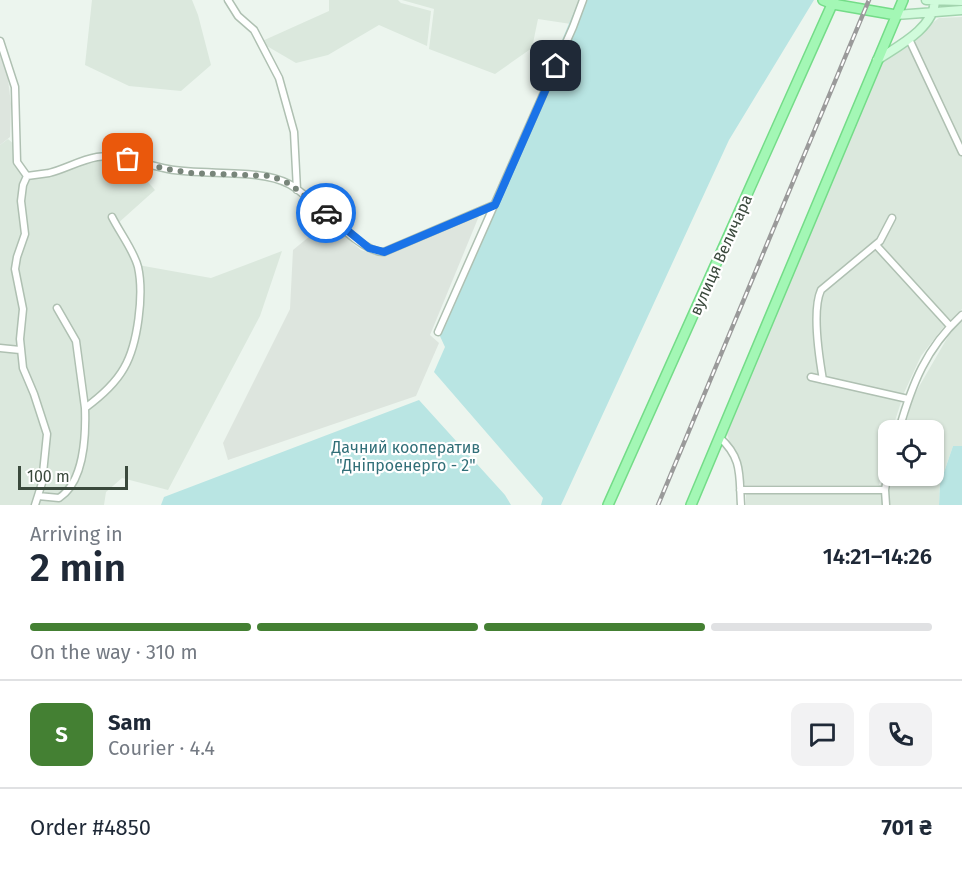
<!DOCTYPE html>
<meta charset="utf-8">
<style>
body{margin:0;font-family:"Fira Sans",sans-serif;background:#f2f2f3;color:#1f2937;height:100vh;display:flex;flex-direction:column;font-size:22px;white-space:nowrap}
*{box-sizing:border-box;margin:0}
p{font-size:20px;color:#747a83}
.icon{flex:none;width:33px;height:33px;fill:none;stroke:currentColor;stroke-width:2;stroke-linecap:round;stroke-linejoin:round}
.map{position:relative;height:505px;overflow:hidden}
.panel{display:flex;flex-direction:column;background:#fff;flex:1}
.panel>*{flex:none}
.fabs{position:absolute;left:878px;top:420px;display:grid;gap:12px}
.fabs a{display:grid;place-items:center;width:66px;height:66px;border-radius:12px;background:#fff;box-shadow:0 2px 4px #0004;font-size:30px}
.scale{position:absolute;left:18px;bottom:15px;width:110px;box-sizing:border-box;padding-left:6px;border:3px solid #3a493c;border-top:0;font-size:16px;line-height:21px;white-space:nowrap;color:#3a493c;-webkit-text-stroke:4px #fff;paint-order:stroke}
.pin{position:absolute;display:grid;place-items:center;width:51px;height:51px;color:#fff;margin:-26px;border-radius:12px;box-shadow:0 3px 9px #0006}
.courier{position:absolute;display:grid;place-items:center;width:60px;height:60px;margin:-30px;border:4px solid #1a73e8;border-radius:50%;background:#fff;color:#222;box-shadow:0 2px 8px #0007}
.headline em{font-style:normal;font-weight:600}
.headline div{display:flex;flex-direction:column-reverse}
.headline{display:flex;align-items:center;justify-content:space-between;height:102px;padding:0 30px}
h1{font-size:39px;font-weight:600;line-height:45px}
.bar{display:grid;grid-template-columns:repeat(4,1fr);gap:9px 6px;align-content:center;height:72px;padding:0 30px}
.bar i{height:8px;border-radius:4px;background:#e0e1e3}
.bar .on{background:#448033}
.bar p{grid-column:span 4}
.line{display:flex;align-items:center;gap:15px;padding:0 30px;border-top:2px solid #e0e1e3}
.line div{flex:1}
.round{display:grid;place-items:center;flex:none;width:63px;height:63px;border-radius:12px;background:#f2f2f3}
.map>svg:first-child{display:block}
</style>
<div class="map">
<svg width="962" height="505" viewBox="0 0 962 505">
<rect width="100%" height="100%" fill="#ecf5ee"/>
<path fill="#dbe8dd" d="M92,0h100l6,15 13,50 -30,26 -52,-5 -44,-21z
M329,0h69l3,3 30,8 -4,35 -48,-21 -51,30 -32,8 -36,-21 69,-31z
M402,0h179l-10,24 -33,-5 -6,29 -37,26 -66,-25 5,-40z
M962,17v292l-20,20 -21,27 -17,37 -12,37h-4v15l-9,40h-134l-18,-51 152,-370 60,-46z
M8,139l8,7 11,30 71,-19 30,2 27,31 -39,35 22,40 73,13 71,-27 -22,65 -92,174 -46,-12 -16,14 -2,13h-104v-360z
M962,321v125h-9l-13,38 -1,21h-193v-11l143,-3 4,-15h40v-46h-29l9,-33 40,-69z"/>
<path fill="#dde5de" d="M0,55l7,16 4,33 -1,33 -10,8z
M479,216l-49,119 9,8 -23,53 -188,64 -5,-17 67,-134 3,-59 34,-28 34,28 19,6z"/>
<path fill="#b9e5e3" d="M579,0h235l-85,140 -168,365h-20l2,-7 -109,-126 11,-25 -7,-15z
M419,400l86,95 6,10h-350l3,-8z
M953,446h9v59h-23l1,-21z"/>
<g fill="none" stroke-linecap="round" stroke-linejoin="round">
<g stroke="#afc0b2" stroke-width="9">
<path id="minor" d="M228,0l10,16 16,14 25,48 15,54 3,58
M909,39l53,113
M0,41l15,46 2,75 10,14c7,-1 15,-2 22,-3 16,-4 31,-13 48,-16 23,-4 48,8 71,12 36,7 92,-1 121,15 25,13 69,69 95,68l110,-47
M27,176l-4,9 -2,16 4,33 -8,23 -2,12 8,40 -3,30 3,29 11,26 13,40 -5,49 -7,22
M876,245l74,81
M57,308l19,33 9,67c15,-11 30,-24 39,-40 14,-24 20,-74 14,-101 -4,-16 -18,-34 -26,-50
M438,332l135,-305 10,-27
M0,348l20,2
M811,377l97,22
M823,380c-4,-23 -11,-70 -2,-90l59,-49 12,-23
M899,430c13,-46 27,-82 63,-115
M719,437c24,21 20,39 22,68
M740,490h145
M38,496l21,2c25,-16 27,-62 26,-90
M886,505l-1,-15 3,-19"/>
</g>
<g stroke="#a2d4ae" stroke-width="11">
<path id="secondary" d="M926,0l36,1
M896,15l66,-5
M877,60c21,-14 56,-31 58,-59"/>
</g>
<g stroke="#74dc88" stroke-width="12">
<path id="primary" d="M823,0l10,4 63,11
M608,505l226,-505
M691,505l212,-505"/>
</g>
<use href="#minor" stroke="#fff" stroke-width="6"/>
<use href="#secondary" stroke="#d0fbdb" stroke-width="8"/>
<use href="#primary" stroke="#a3f7b5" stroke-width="9"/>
<g stroke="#9a9a9a" stroke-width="4.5">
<path id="rail" d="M658,505l211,-505"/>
</g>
<use href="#rail" stroke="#fff" stroke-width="2" stroke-dasharray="7" stroke-linecap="butt"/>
</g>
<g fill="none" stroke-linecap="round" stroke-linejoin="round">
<path stroke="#78857a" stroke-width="6" stroke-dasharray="0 10.8" d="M128,159l38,10 26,4 79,3 19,8 36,29"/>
<path stroke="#1a73e8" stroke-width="8" d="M326,213l43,35 15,4 111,-47 61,-139"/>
</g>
<g text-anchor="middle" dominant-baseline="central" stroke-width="4.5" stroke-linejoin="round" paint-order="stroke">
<g font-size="16" fill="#3a493c" stroke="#fff">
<text transform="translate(721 255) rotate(-66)">вулиця Величара</text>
</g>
<g font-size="16" fill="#316f78" stroke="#fff">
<text x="406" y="447">Дачний кооператив<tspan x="406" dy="18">"Дніпроенерго - 2"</tspan></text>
</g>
</g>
</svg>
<div class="fabs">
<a><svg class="icon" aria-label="locate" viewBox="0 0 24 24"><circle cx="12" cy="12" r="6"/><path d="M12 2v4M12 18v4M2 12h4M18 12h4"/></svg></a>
</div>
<div class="scale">100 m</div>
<div class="pin" style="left:128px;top:159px;background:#ea580c"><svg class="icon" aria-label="bag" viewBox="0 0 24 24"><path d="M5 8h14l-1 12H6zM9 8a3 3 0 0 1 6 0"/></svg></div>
<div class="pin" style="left:556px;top:66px;background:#1f2937"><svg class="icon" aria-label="home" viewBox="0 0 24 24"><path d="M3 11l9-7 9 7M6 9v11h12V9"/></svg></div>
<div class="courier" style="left:326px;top:213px"><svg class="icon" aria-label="car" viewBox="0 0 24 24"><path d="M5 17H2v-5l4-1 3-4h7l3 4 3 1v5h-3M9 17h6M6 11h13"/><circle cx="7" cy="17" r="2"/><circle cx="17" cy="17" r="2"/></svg></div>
</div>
<section class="panel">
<div class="headline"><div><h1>2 min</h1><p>Arriving in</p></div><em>14:21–14:26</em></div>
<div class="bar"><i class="on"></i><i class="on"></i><i class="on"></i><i></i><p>On the way · 310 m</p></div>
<div class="line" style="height:108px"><b class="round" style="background:#448033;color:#fff">S</b><div><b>Sam</b><p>Courier · 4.4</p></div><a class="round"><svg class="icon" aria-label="chat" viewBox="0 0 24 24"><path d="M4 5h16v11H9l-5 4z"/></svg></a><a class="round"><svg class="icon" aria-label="phone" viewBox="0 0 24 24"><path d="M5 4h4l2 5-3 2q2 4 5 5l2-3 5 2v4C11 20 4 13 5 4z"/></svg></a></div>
<div class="line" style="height:78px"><div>Order #4850</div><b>701 ₴</b></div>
</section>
